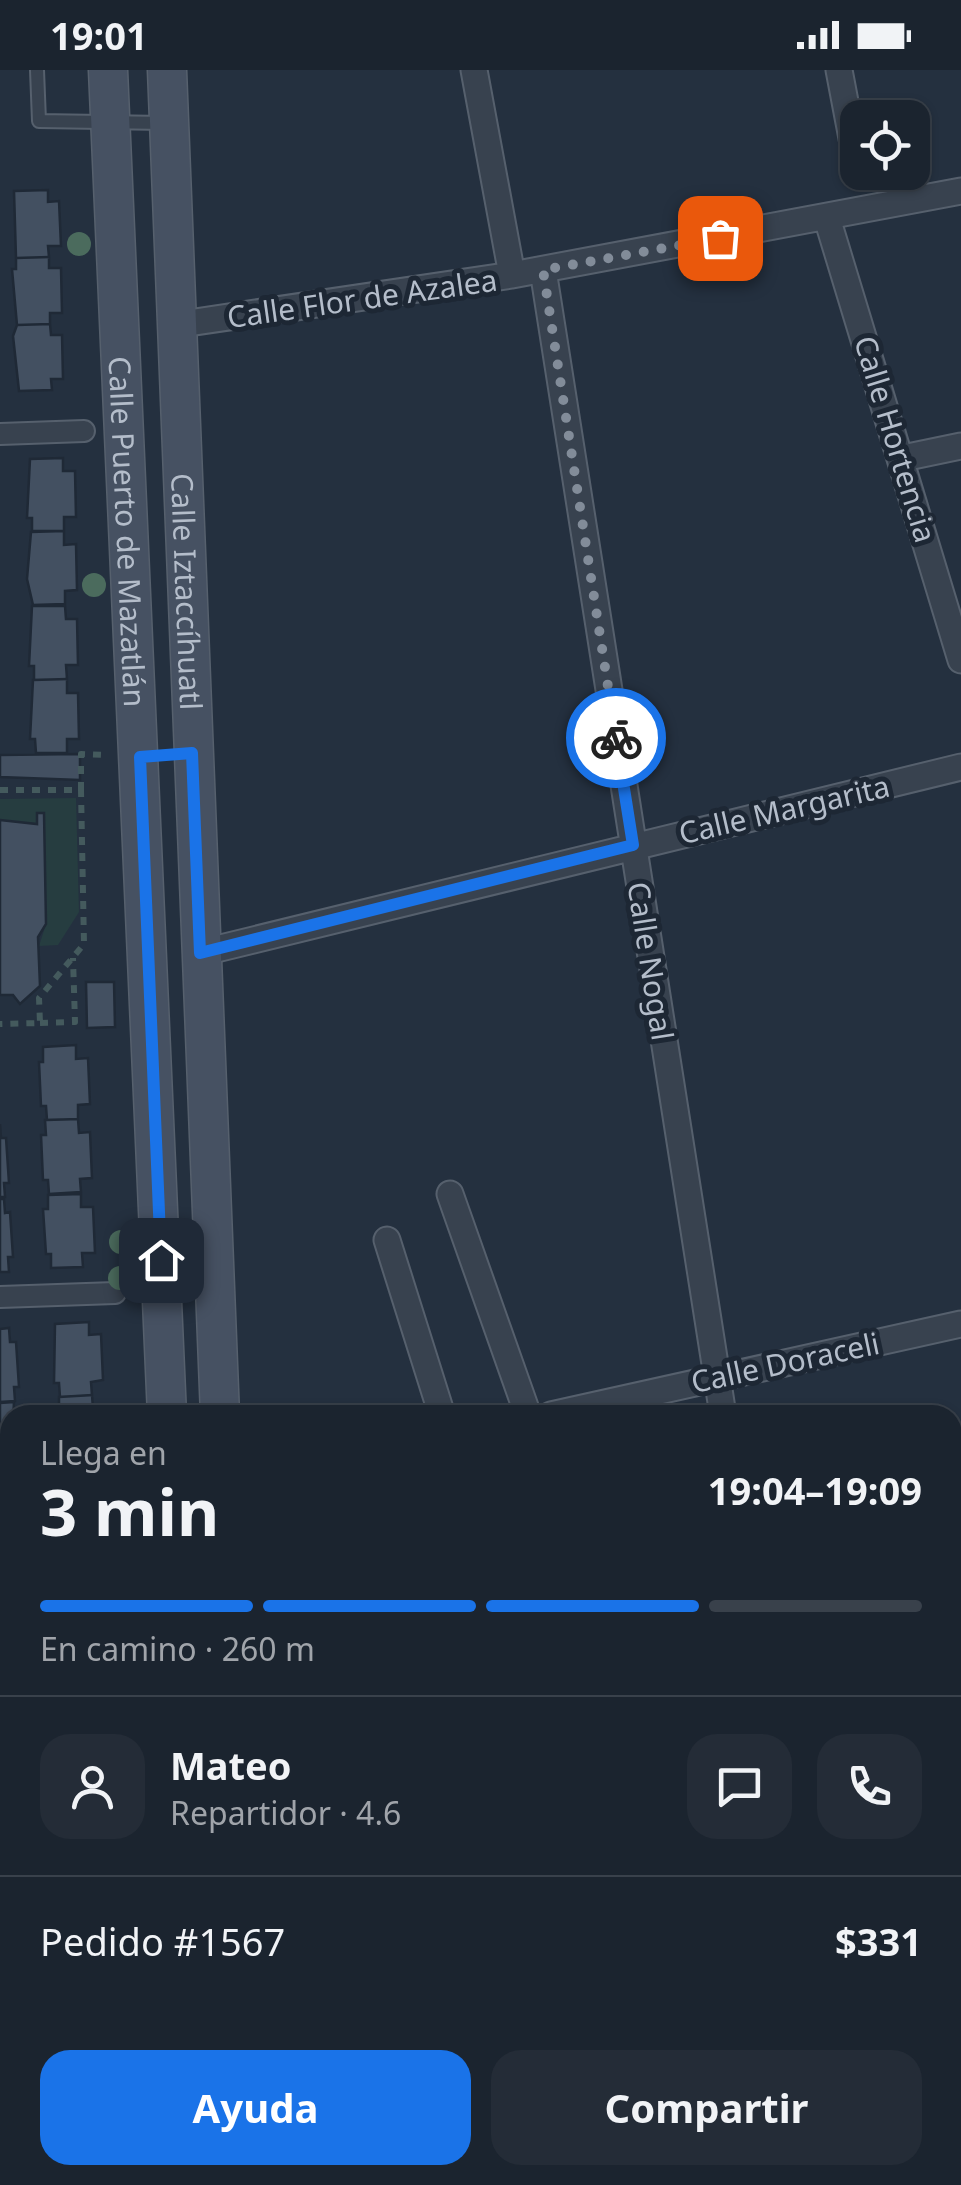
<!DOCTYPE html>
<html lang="es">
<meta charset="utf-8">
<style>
body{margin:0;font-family:"Noto Sans",sans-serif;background:#242c37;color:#f1f3f6;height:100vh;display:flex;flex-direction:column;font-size:38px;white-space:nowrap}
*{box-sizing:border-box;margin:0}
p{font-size:32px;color:#a0a4aa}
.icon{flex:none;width:55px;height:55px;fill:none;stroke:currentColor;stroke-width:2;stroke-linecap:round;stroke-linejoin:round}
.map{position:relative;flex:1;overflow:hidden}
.panel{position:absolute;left:0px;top:1335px;width:962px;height:780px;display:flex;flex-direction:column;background:#1b242f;border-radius:30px 30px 0 0;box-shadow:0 2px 8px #0004,0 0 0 2px #39414b}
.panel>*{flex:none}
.controls{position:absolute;left:840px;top:30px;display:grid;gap:20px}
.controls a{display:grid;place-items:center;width:90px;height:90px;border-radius:20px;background:#1b242f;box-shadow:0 2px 8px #0004,0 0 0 2px #39414b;font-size:50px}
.pin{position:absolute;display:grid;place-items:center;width:85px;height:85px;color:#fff;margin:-42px;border-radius:20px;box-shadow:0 5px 15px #0006}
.courier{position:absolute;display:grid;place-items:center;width:100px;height:100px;margin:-50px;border:8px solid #1a73e8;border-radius:50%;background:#fff;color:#222;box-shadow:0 2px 12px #0007}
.headline em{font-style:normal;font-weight:700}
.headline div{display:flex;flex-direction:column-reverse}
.headline{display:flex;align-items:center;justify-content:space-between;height:170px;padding:0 40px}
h1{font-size:65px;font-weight:700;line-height:75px}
.bar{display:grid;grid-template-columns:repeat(4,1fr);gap:15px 10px;align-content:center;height:120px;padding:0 40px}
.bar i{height:12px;border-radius:8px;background:#39414b}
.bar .selected{background:#1a73e8}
.bar p{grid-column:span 4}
.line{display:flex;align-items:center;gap:25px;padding:0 40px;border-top:2px solid #39414b}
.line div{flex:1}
.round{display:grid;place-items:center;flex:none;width:105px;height:105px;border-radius:30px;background:#242c37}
.button{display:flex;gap:20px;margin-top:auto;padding:20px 40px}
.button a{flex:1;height:115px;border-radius:30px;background:#1a73e8;color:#fff;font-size:40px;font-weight:700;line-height:115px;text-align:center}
.button a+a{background:#242c37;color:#f1f3f6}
.status{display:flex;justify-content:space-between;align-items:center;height:70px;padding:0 50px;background:#1b242f;direction:ltr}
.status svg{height:28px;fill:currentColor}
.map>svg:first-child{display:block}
</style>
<div class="status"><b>19:01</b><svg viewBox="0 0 49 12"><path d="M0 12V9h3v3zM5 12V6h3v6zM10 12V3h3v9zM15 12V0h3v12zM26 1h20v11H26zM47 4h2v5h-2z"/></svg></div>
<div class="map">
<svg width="961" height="2115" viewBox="0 0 961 2115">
<rect width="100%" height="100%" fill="#24303f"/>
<path fill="#263d40" d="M76,728l3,114 -21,33 -19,1 7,-22 -2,-111h-7v11h-24l-1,-4h-12v-21z"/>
<path fill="#435061" stroke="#1f2936" stroke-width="2.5" d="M48,120v12l11,-1 2,45h-13l1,11 -33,1 -2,-67z
M49,187v11h12l1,45h-12v11l-33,1 -5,-56h4v-11z
M50,254l1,11h11l1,44h-12l1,11 -33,1 -6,-55 4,-11z
M63,388v13h12l1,46h-12v14h-32v-13h-5l3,-59z
M64,461v14l12,-1 1,46 -12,1v13l-32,1 -6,-26 4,-47z
M32,536h33l1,13h11l1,46h-12l1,14 -33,1v-14h-5z
M67,609v14h11l1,46h-12v14h-31l-1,-14h-5l3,-59z
M80,684v26l-80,-3v-22z
M37,743h7l2,111 -8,13 2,49 -20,18 -7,-9h-13v-175l37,4z
M86,912h28l1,45 -28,1z
M76,975v14l12,-1 2,46 -12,1v14l-31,1 -1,-14h-5l-2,-44h4v-15z
M78,1049l1,14 11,-1 2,46 -12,1 1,13 -32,2 -1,-14h-5l-2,-45h5l-1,-15z
M0,1054l1,14h5l3,45h-5l1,14h-5z
M81,1124v13h12l2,46h-13l1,14 -32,1v-14h-5l-3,-45h5v-14z
M0,1129h4l1,14 5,-1 3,45h-5l1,15h-9z
M89,1252v13l12,-1 2,46 -12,2 1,13 -32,2 -1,-14h-5l1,-59z
M9,1258l1,14h6l3,45h-5l1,14 -15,1v-73z
M92,1325l1,14 11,-1v7h-49l4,-3v-15z
M14,1332l-4,74h-10v-73z
M0,1407h10v73l-10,1z
M10,1533v74h-10v-73z
M10,1610v73h-6l-3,-72z
M4,1684h6l-2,73 -1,-13h-7z
M8,1758h2v60l-10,1v-47h9z
M0,2064l12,51h-12z"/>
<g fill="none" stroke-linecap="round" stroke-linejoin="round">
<g stroke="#56606d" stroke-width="16">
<path id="service" d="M37,0l2,51 126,2
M206,2115l43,-9"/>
</g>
<g stroke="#56606d" stroke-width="24">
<path id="pedestrian" d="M0,364l84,-3
M0,1227l115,-4
M0,1507h10"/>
</g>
<g stroke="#56606d" stroke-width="29">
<path id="minor" d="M474,0l38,205
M839,0l19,100
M827,148l134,442
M543,200l180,1145
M175,255l337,-50 449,-84
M903,388l58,-12
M200,883l761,-186
M450,1124l78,221
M387,1170l55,175
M551,1345l410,-91
M659,2105l2,10"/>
</g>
<g stroke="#56606d" stroke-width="36">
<path id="tertiary" d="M0,1882l10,-2
M0,1923l10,-2
M952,1943l9,-2"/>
</g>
<g stroke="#56606d" stroke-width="41">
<g id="secondary">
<path id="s1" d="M108,0l59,1345"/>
<path id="s2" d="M167,0l53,1345"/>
<path d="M254,2105l1,10"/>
</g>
</g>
<path stroke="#445a5d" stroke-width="6" stroke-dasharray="8 8" stroke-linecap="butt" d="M0,720h81l3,154 -45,54 1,25 -40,1
M81,720v-36l23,1
M40,953l35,-1 -2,-64"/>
<use href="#service" stroke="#38424f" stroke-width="12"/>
<use href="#pedestrian" stroke="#38424f" stroke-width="20"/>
<use href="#minor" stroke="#38424f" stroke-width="25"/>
<use href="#tertiary" stroke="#38424f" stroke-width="32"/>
<use href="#secondary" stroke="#465162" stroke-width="38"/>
</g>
<g fill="#4b6b5d">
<circle cx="79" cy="174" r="12"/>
<circle cx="94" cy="515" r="12"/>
<circle cx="121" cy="1172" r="12"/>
<circle cx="120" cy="1208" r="12"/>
</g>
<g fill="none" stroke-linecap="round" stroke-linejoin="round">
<path stroke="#828c99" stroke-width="10" stroke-dasharray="0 18" d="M616,668l-73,-468 177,-32"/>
<path stroke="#1a73e8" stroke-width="12" d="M161,1190l-21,-503 52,-4 8,200 433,-108 -17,-107"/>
</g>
<g text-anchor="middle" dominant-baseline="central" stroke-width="10" stroke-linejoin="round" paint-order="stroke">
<g font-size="30" fill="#b4bdca" stroke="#1d2734">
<text transform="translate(362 228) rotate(-8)">Calle Flor de Azalea</text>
<text transform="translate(896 369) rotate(73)">Calle Hortencia</text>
<text stroke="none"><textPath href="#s1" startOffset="462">Calle Puerto de Mazatlán</textPath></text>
<text stroke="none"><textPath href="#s2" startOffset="522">Calle Iztaccíhuatl</textPath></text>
<text transform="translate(784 739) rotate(-13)">Calle Margarita</text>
<text transform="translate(651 891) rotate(81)">Calle Nogal</text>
<text transform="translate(785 1292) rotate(-12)">Calle Doraceli</text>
</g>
</g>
</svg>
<div class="controls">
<a><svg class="icon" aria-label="locate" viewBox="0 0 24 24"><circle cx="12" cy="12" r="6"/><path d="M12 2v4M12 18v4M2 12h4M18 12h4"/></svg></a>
</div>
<div class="pin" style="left:720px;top:168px;background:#ea580c"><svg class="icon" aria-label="bag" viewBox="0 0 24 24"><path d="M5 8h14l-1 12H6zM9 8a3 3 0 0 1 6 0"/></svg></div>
<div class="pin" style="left:161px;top:1190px;background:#1f2937"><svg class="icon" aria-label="home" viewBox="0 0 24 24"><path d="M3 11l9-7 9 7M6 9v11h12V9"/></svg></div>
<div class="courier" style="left:616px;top:668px"><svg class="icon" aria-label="bike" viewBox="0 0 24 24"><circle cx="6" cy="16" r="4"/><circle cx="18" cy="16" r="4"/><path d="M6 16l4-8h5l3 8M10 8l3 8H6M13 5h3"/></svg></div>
<section class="panel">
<div class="headline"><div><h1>3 min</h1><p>Llega en</p></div><em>19:04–19:09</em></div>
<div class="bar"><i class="selected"></i><i class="selected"></i><i class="selected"></i><i></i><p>En camino · 260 m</p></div>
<div class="line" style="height:180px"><a class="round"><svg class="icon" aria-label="person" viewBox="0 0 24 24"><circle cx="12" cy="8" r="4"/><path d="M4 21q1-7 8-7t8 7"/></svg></a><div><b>Mateo</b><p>Repartidor · 4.6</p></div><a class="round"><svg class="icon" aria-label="chat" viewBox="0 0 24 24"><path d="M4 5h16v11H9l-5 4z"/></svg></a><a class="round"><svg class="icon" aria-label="phone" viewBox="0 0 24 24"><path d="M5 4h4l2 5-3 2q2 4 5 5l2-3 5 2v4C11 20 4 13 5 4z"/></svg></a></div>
<div class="line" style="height:130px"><div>Pedido #1567</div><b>$331</b></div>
<div class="button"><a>Ayuda</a><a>Compartir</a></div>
</section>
</div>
